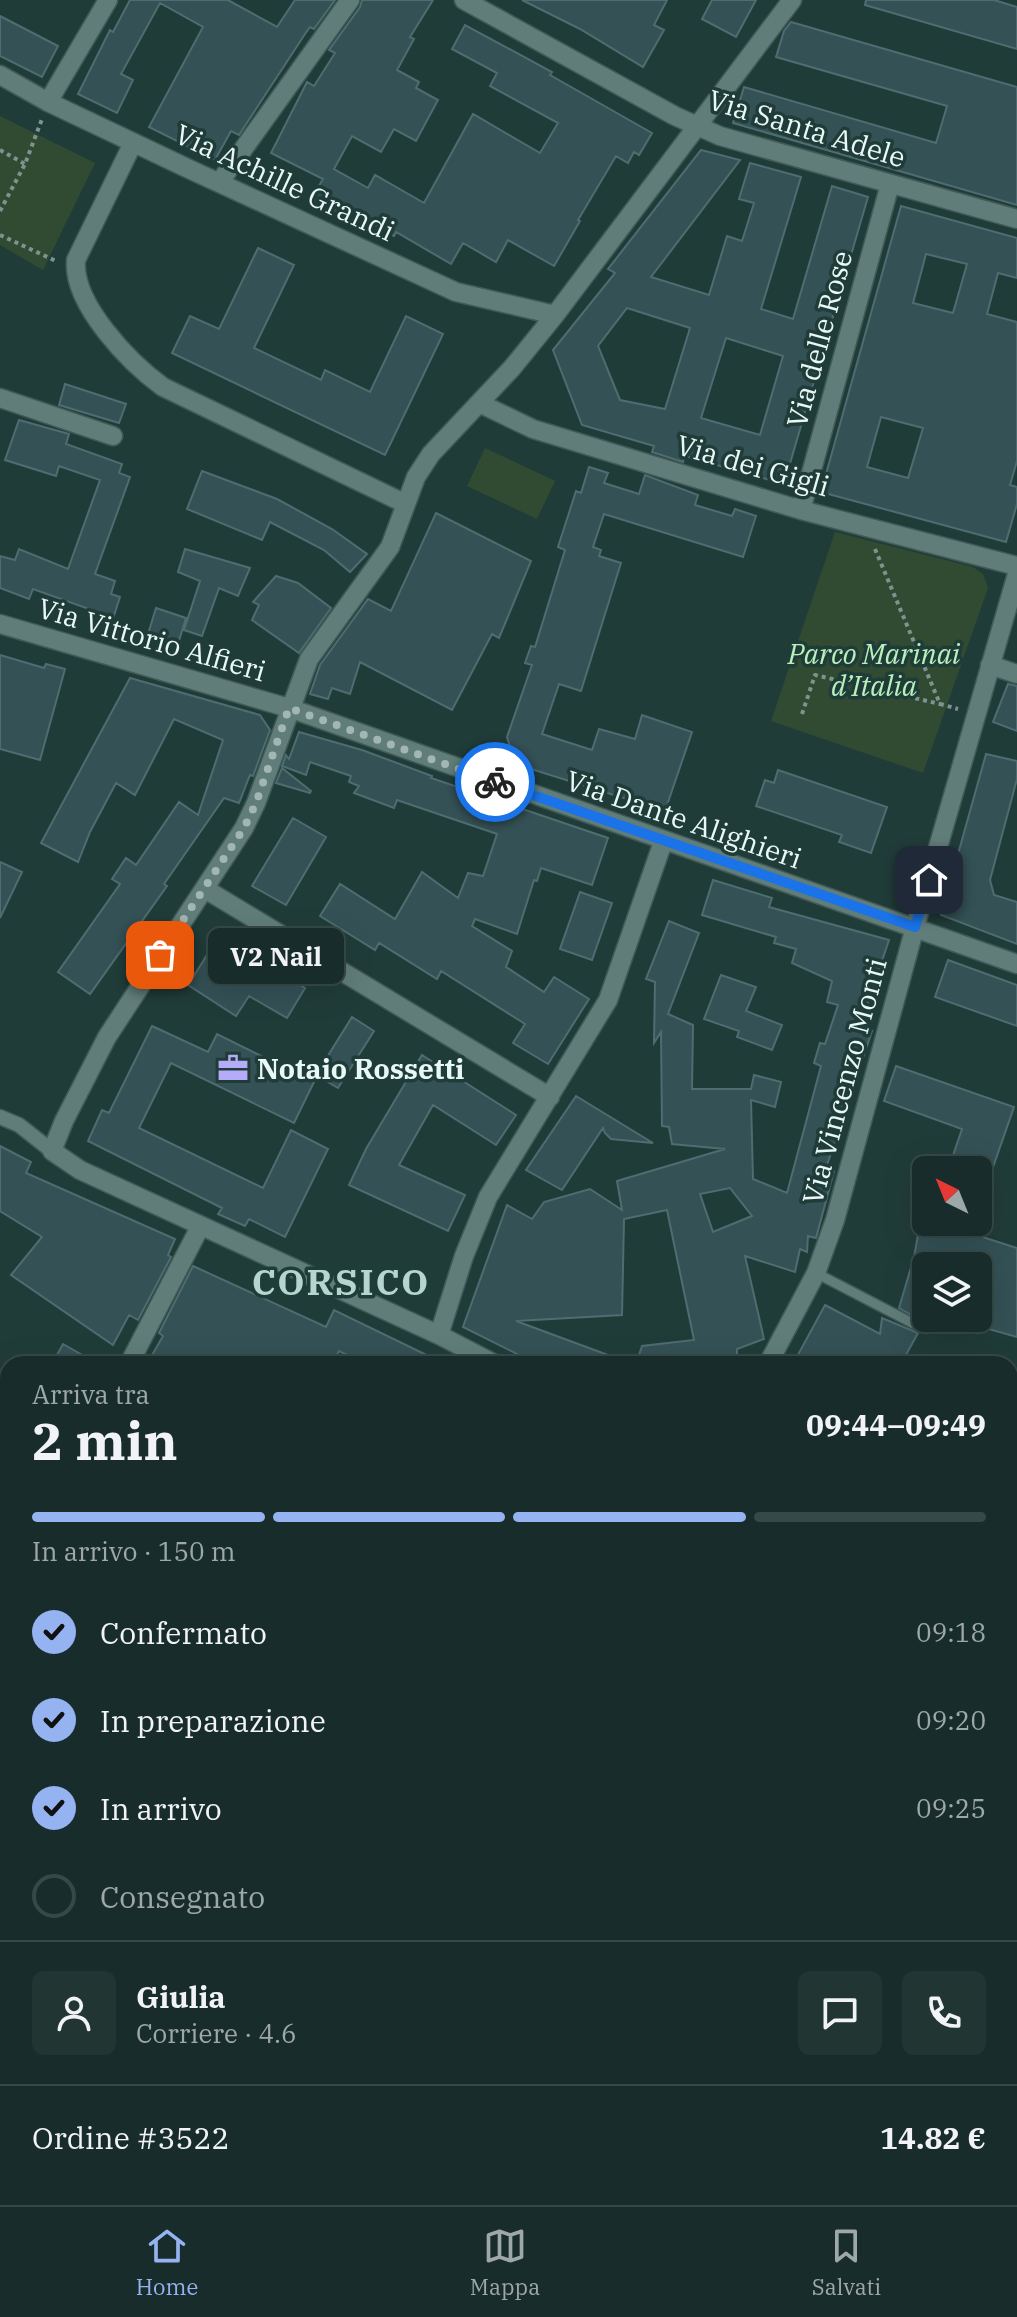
<!DOCTYPE html>
<html lang="it">
<meta charset="utf-8">
<style>
body{margin:0;font-family:"IBM Plex Serif",serif;background:#213533;color:#f1f3f6;height:100vh;display:flex;flex-direction:column;font-size:30px;white-space:nowrap}
*{box-sizing:border-box;margin:0}
p{font-size:26px;color:#9fa8a9}
.icon{flex:none;width:44px;height:44px;fill:none;stroke:currentColor;stroke-width:2;stroke-linecap:round;stroke-linejoin:round}
.map{position:relative;flex:1;overflow:hidden}
.details{position:absolute;left:0px;top:1356px;width:1018px;height:850px;display:flex;flex-direction:column;background:#182d2b;border-radius:24px 24px 0 0;box-shadow:0 8px 32px #0002,0 0 0 2px #364947}
.details>*{flex:none}
.needle{width:52px;rotate:317deg}
.buttons{position:absolute;left:912px;top:1156px;display:grid;gap:16px}
.buttons a{display:grid;place-items:center;width:80px;height:80px;border-radius:12px;background:#182d2b;box-shadow:0 8px 32px #0002,0 0 0 2px #364947;font-size:40px}
.pin{position:absolute;display:grid;place-items:center;width:68px;height:68px;color:#fff;margin:-34px;border-radius:16px;box-shadow:0 4px 12px #0006}
.courier{position:absolute;display:grid;place-items:center;width:80px;height:80px;margin:-40px;border:6px solid #1a73e8;border-radius:50%;background:#fff;color:#222;box-shadow:0 2px 10px #0007}
.bubble{position:absolute;height:56px;border-radius:12px;background:#182d2b;box-shadow:0 8px 32px #0002,0 0 0 2px #364947;font-size:26px;font-weight:800;line-height:56px;text-align:center}
.overview em{font-style:normal;font-weight:800}
.overview div{display:flex;flex-direction:column-reverse}
.overview{display:flex;align-items:center;justify-content:space-between;height:136px;padding:0 32px}
h1{font-size:52px;font-weight:800;line-height:60px}
.bar{display:grid;grid-template-columns:repeat(4,1fr);gap:12px 8px;align-content:center;height:96px;padding:0 32px}
.bar i{height:10px;border-radius:6px;background:#364947}
.bar .active{background:#95b2f1}
.bar p{grid-column:span 4}
.line{display:flex;align-items:center;gap:20px;padding:0 32px;border-top:2px solid #364947}
.line div{flex:1}
.round{display:grid;place-items:center;flex:none;width:84px;height:84px;border-radius:12px;background:#213533}
ol{padding:0 32px;list-style:none}
li{display:flex;align-items:center;gap:24px;height:88px}
li p{margin-inline-start:auto}
li .icon{padding:8px;border-radius:50%;background:#95b2f1;color:#111;stroke-width:4}
li:last-child{color:#9fa8a9}
li i{width:44px;height:44px;border:4px solid #364947;border-radius:50%}
.tabs{display:flex;justify-content:space-around;align-items:center;height:112px;border-top:2px solid #364947;background:#182d2b;font-size:22px;color:#9fa8a9}
.tabs a{display:grid;justify-items:center;gap:4px}
.tabs .active{color:#95b2f1}
.map>svg:first-child{display:block}
</style>
<div class="map">
<svg width="1017" height="2205" viewBox="0 0 1017 2205">
<rect width="100%" height="100%" fill="#203c39"/>
<path fill="#314b33" d="M0,116l95,47 -52,107 -43,-25z
M485,448l70,33 -18,38 -70,-33z
M835,532l138,35 10,7 5,14 -65,185 -152,-52z"/>
<path fill="#345155" stroke="#4f6c70" stroke-width="2" fill-rule="evenodd" d="M130,0h98l49,27 18,-27h40l-21,29 -4,-2 -5,7 -66,101 -8,-4 -16,29 -66,-33 54,-100 -43,-24 -39,71 12,6 -16,33 -39,-19 32,-64 3,2z
M362,0h71l-23,37 4,2 -17,31 22,12 -3,6 22,12 -22,41 -22,-12 -13,23 -29,-16 -18,33 34,19 7,-13 49,28 49,-89 67,39 18,-30 -68,-37 7,-13 -45,-24 13,-24 87,47 -2,3 102,58 -13,22 -5,-3 -6,11 -12,-7 -38,64 2,1 -26,45 -46,-26 -12,22 -33,-19 -12,21 -55,-32 -2,4 -52,-30 -5,10 -27,-15 13,-22 -52,-26 36,-71 7,4 21,-33 -6,-3 31,-43z
M522,0h145l-13,25 10,5 -21,37 -63,-38z
M712,0h44l-20,37 -34,-18z
M866,0h128l23,7v42l-152,-44z
M0,16l58,30 -16,31 -42,-21z
M791,22l226,65v118l-284,-82 11,-36 192,56 11,-37 -171,-49 8,-26z
M701,150l39,10 -89,117 58,18 18,-59 15,5 12,-38 -15,-4 11,-36 51,14 -40,132 32,10 39,-133 36,11 -84,287 -99,-28 -2,6 -31,-10 2,-6 -72,-21 -29,-75 62,-77 -7,-4zM627,308l63,20 -25,81 -45,-9 -22,-54zM726,338l57,18 -23,79 -59,-17z
M901,206l116,32v40l-19,-5 -11,41 30,8v139l-7,24 7,2v17l-11,38 -185,-50zM926,254l41,10 -14,49 -40,-10zM881,417l42,11 -15,50 -41,-11z
M258,248l36,17 -40,83 67,32 4,-10 45,22 36,-76 37,18 -58,121 -213,-102 18,-37 29,13z
M65,384l61,20 -7,19 -60,-18z
M19,420l50,14 -3,10 56,20 -3,9 11,4 -35,97 20,7 -4,13 9,3 -9,28 -22,-8 3,-7 -59,-21 -4,10 -29,-11v-32l15,4 4,-11 49,20 32,-89 -41,-14 -3,10 -51,-16z
M589,467l19,6 -4,10 35,11 6,-19 53,20 -3,10 37,11 3,-7 21,7 -13,41 -139,-43 -11,33 8,3 -2,6 22,7 -40,128 -22,-7 -17,50 50,16 7,-21 36,10 7,-24 50,17 -27,79 -150,-47 -8,-27 25,-72 -7,-2 6,-17 4,1 30,-97 -7,-3 18,-56 5,2z
M202,471l75,28 55,30 35,25 -17,18 -26,-22 -54,-28 -8,18 -75,-31z
M436,513l95,48 -32,77 -7,-4 -40,76 -92,-48 -10,32 -18,-6 -4,11 -18,-5 10,-29 48,-66 23,12z
M185,549l65,19 -12,28 -19,-8 -17,48 -18,-6 16,-49 -22,-9z
M276,576l22,7 33,25 -32,45 -47,-33 7,-15 -6,-3z
M156,608l30,10 -8,26 -30,-10z
M0,655l44,13 2,-4 19,5 -25,91 -40,-11z
M130,678l130,37 10,15 -17,46 -3,-1 -11,28 -15,-5 -60,86 3,2 -77,108 -32,-22 62,-88 -8,-5 14,-21 10,7 43,-63 19,13 25,-75 -49,-21 -39,76 -19,-12 -26,49 -12,30 -37,-19z
M1008,684l9,2v45l-24,-9z
M299,732l63,18 70,26 -1,2 177,60 -16,47 -51,-17 -4,13 -3,-1 -17,54 -42,-15 -3,7 40,25 -6,16 38,25 10,-15 35,22 -41,65 -35,-21 12,-19 -84,-53 -4,8 -58,-36 -4,7 -55,-34 20,-32 55,35 27,-47 36,26 10,-25 15,3 14,-42 -100,-34 -3,8 -40,-15 5,-7 -10,-4 2,-6 -41,-14 -4,13 -24,-9 4,-11 3,4z
M986,754l31,7v18l-27,101 4,15 23,7v42l-76,-29z
M282,768l29,23 -1,2 -34,-10z
M778,770l109,37 -16,46 -32,-11 3,-7 -86,-29 9,-26 9,3z
M293,818l33,19 -40,68 -34,-19z
M0,862l22,10 -22,46z
M713,880l59,18 -3,9 120,33 -29,87 12,4 -46,137 8,3 -18,67 -8,-2 -1,16 -7,-3 -5,23 -50,-16 19,83 -27,10v15h-101l6,-18 52,-6 -27,-130 -43,9 -2,96 -106,6 111,41v2h-90l-74,-37 44,-122 25,14 12,-17 46,-13 32,21 -5,-29 108,-32 -53,-5 -3,-17 -7,-1 -1,-94 -7,11 1,-61 -9,-3 23,-58 30,12 -31,81 25,11 -1,64h59l3,-14 27,7 -6,25 -24,-7 2,79 34,14 34,-127 -7,-3 6,-20 5,1 13,-39 -11,-3 5,-21 -40,-18 4,-14 -22,-6 2,-6 -74,-22zM730,1188l22,28 -39,16 -13,-38z
M580,892l32,11 -20,57 -32,-11z
M219,936l86,52 -18,30 -38,-22 -13,20 -48,-31z
M948,960l69,25v41l-82,-29z
M721,975l35,12 -10,24 36,14 -10,25 -35,-13 2,-6 -35,-12z
M352,1017l22,14 -36,57 -22,-13z
M152,1026l56,26 9,-18 97,48 -20,41 -123,-60 -32,65 124,60 28,-58 37,19 -43,88 -36,-18 -4,7 -27,-12 4,-6 -134,-67 14,-31 7,3z
M422,1055l94,60 -20,30 -63,-40 -34,60 66,30 -17,36 -99,-46 17,-36z
M896,1066l118,41 -22,63h-44l14,-41 -78,-28z
M576,1096l77,47 -42,-4 -6,-6 -2,-5 -41,62 -36,-20z
M0,1146l31,16 -5,11 149,66 -7,16 3,2 -33,63 -9,-5 -16,30 -102,-70 31,-38 -42,-26z
M921,1218l5,4h48l-4,11 47,15v89l-39,-11v-60h-52l-2,56 -25,-14 15,-51z
M193,1266l133,61 8,-17 111,54h-79l-27,-13 -7,13h-185l16,-28 -4,-3z
M825,1305l55,29 2,-16 36,15 -17,31h-108z
M63,1344l35,20h-46z"/>
<g fill="none" stroke-linecap="round" stroke-linejoin="round">
<g stroke="#415a58" stroke-width="12">
<path id="service" d="M816,1273l102,53"/>
</g>
<g stroke="#415a58" stroke-width="17">
<path id="pedestrian" d="M0,1117l19,8 33,26"/>
</g>
<g stroke="#415a58" stroke-width="21">
<path id="minor" d="M464,0l211,116 45,20 297,83
M0,75l48,27 141,67 267,123 99,23
M48,102l60,-102
M133,143l-57,117c-4,44 54,103 87,127l243,117
M219,183l131,-183
M0,398l113,38
M479,403l54,26 268,81 216,56
M801,510l89,-326
M0,624l289,84 728,256
M990,665l27,9
M205,889l345,208
M439,1335l25,-79 24,-59 120,-197 55,-158
M129,1364l71,-137
M495,1364l-56,-29 -359,-165 -28,-19 12,-30 43,-84 137,-209 12,-25 53,-144 81,-112 26,-70 15,-23 81,-86 43,-53 237,-315
M768,1364l48,-91 19,-53 80,-293 102,-353
M0,1569l8,4
M0,1614l8,-15
M1010,1799l7,-10
M1010,1912l7,4
M1010,2095l7,4
M388,2198l15,7
M5,2205l3,-7
M234,2205l4,-7
M533,2205l3,-7
M888,2205l4,-7"/>
</g>
<path stroke="#7c9390" stroke-width="4" stroke-dasharray="4 4" stroke-linecap="butt" d="M0,150l25,14
M0,211l25,-47 17,-45
M0,235l56,26
M875,549l65,155 18,5
M802,714l13,-39 125,29"/>
<use href="#service" stroke="#607d79" stroke-width="9"/>
<use href="#pedestrian" stroke="#607d79" stroke-width="14"/>
<use href="#minor" stroke="#607d79" stroke-width="18"/>
</g>
<g fill="none" stroke-linecap="round" stroke-linejoin="round">
<path stroke="#a2b6b4" stroke-width="8" stroke-dasharray="0 14.4" d="M160,955l84,-127 12,-25 33,-95 206,74"/>
<path stroke="#1a73e8" stroke-width="10" d="M495,782l420,145 14,-47"/>
</g>
<defs>
<g id="office-bare" transform="scale(2.4)"><path d="M-6-3h4V-5.5h4V-3h4V5H-6ZM-1-4.5V-3h2v-1.5ZM-6 0V1H6V0Z" fill="#b4acf9" stroke="#203c39" stroke-width="2.5" paint-order="stroke"/></g>
</defs>
<g fill-rule="evenodd">
<use href="#office-bare" x="233" y="1068"/>
</g>
<g text-anchor="middle" dominant-baseline="central" stroke-width="7" stroke-linejoin="round" paint-order="stroke">
<g font-size="28" fill="#e8f8f6" stroke="#203c39">
<text transform="translate(807 128) rotate(17)">Via Santa Adele</text>
<text transform="translate(285 182) rotate(25)">Via Achille Grandi</text>
<text transform="translate(819 339) rotate(-75)">Via delle Rose</text>
<text transform="translate(753 465) rotate(16)">Via dei Gigli</text>
<text transform="translate(152 639) rotate(16)">Via Vittorio Alfieri</text>
<text transform="translate(684 819) rotate(19)">Via Dante Alighieri</text>
<text transform="translate(844 1081) rotate(-75)">Via Vincenzo Monti</text>
</g>
<g font-size="28" font-style="italic" fill="#b9f1bc" stroke="#203c39">
<text x="874" y="653">Parco Marinai<tspan x="874" dy="32">d’Italia</tspan></text>
</g>
<g font-size="28" font-weight="bold" fill="#e8f8f6" stroke="#203c39" text-anchor="start">
<text x="257" y="1068">Notaio Rossetti</text>
</g>
<g font-size="36" font-weight="bold" letter-spacing="2" fill="#b5d5d0" stroke="#203c39">
<text x="341" y="1281">CORSICO</text>
</g>
</g>
</svg>
<div class="buttons">
<a><svg class="needle" viewBox="-14 -14 28 28"><path d="M0-13l5 13h-10z" fill="#e53935"/><path d="M0 13l5-13h-10z" fill="#9fa8a9"/></svg></a>
<a><svg class="icon" aria-label="layers" viewBox="0 0 24 24"><path d="M12 4l9 5-9 5-9-5zM3 14l9 5 9-5"/></svg></a>
</div>
<div class="pin" style="left:160px;top:955px;background:#ea580c"><svg class="icon" aria-label="bag" viewBox="0 0 24 24"><path d="M5 8h14l-1 12H6zM9 8a3 3 0 0 1 6 0"/></svg></div>
<div class="pin" style="left:929px;top:880px;background:#1f2937"><svg class="icon" aria-label="home" viewBox="0 0 24 24"><path d="M3 11l9-7 9 7M6 9v11h12V9"/></svg></div>
<div class="courier" style="left:495px;top:782px"><svg class="icon" aria-label="bike" viewBox="0 0 24 24"><circle cx="6" cy="16" r="4"/><circle cx="18" cy="16" r="4"/><path d="M6 16l4-8h5l3 8M10 8l3 8H6M13 5h3"/></svg></div>
<div class="bubble" style="left:208px;top:928px;width:136px">V2 Nail</div>
<section class="details">
<div class="overview"><div><h1>2 min</h1><p>Arriva tra</p></div><em>09:44–09:49</em></div>
<div class="bar"><i class="active"></i><i class="active"></i><i class="active"></i><i></i><p>In arrivo · 150 m</p></div>
<ol>
<li><svg class="icon" aria-label="check" viewBox="0 0 24 24"><path d="M5 12l5 5 9-10"/></svg>Confermato<p>09:18</p></li>
<li><svg class="icon" aria-label="check" viewBox="0 0 24 24"><path d="M5 12l5 5 9-10"/></svg>In preparazione<p>09:20</p></li>
<li><svg class="icon" aria-label="check" viewBox="0 0 24 24"><path d="M5 12l5 5 9-10"/></svg>In arrivo<p>09:25</p></li>
<li><i></i>Consegnato</li>
</ol>
<div class="line" style="height:144px"><a class="round"><svg class="icon" aria-label="person" viewBox="0 0 24 24"><circle cx="12" cy="8" r="4"/><path d="M4 21q1-7 8-7t8 7"/></svg></a><div><b>Giulia</b><p>Corriere · 4.6</p></div><a class="round"><svg class="icon" aria-label="chat" viewBox="0 0 24 24"><path d="M4 5h16v11H9l-5 4z"/></svg></a><a class="round"><svg class="icon" aria-label="phone" viewBox="0 0 24 24"><path d="M5 4h4l2 5-3 2q2 4 5 5l2-3 5 2v4C11 20 4 13 5 4z"/></svg></a></div>
<div class="line" style="height:104px"><div>Ordine #3522</div><b>14.82 €</b></div>
</section>
</div>
<nav class="tabs">
<a class="active"><svg class="icon" aria-label="home" viewBox="0 0 24 24"><path d="M3 11l9-7 9 7M6 9v11h12V9"/></svg>Home</a>
<a><svg class="icon" aria-label="map" viewBox="0 0 24 24"><path d="M3 6l6-2 6 2 6-2v14l-6 2-6-2-6 2zM9 4v14M15 6v14"/></svg>Mappa</a>
<a><svg class="icon" aria-label="saved" viewBox="0 0 24 24"><path d="M7 4h10v16l-5-4-5 4z"/></svg>Salvati</a>
</nav>
